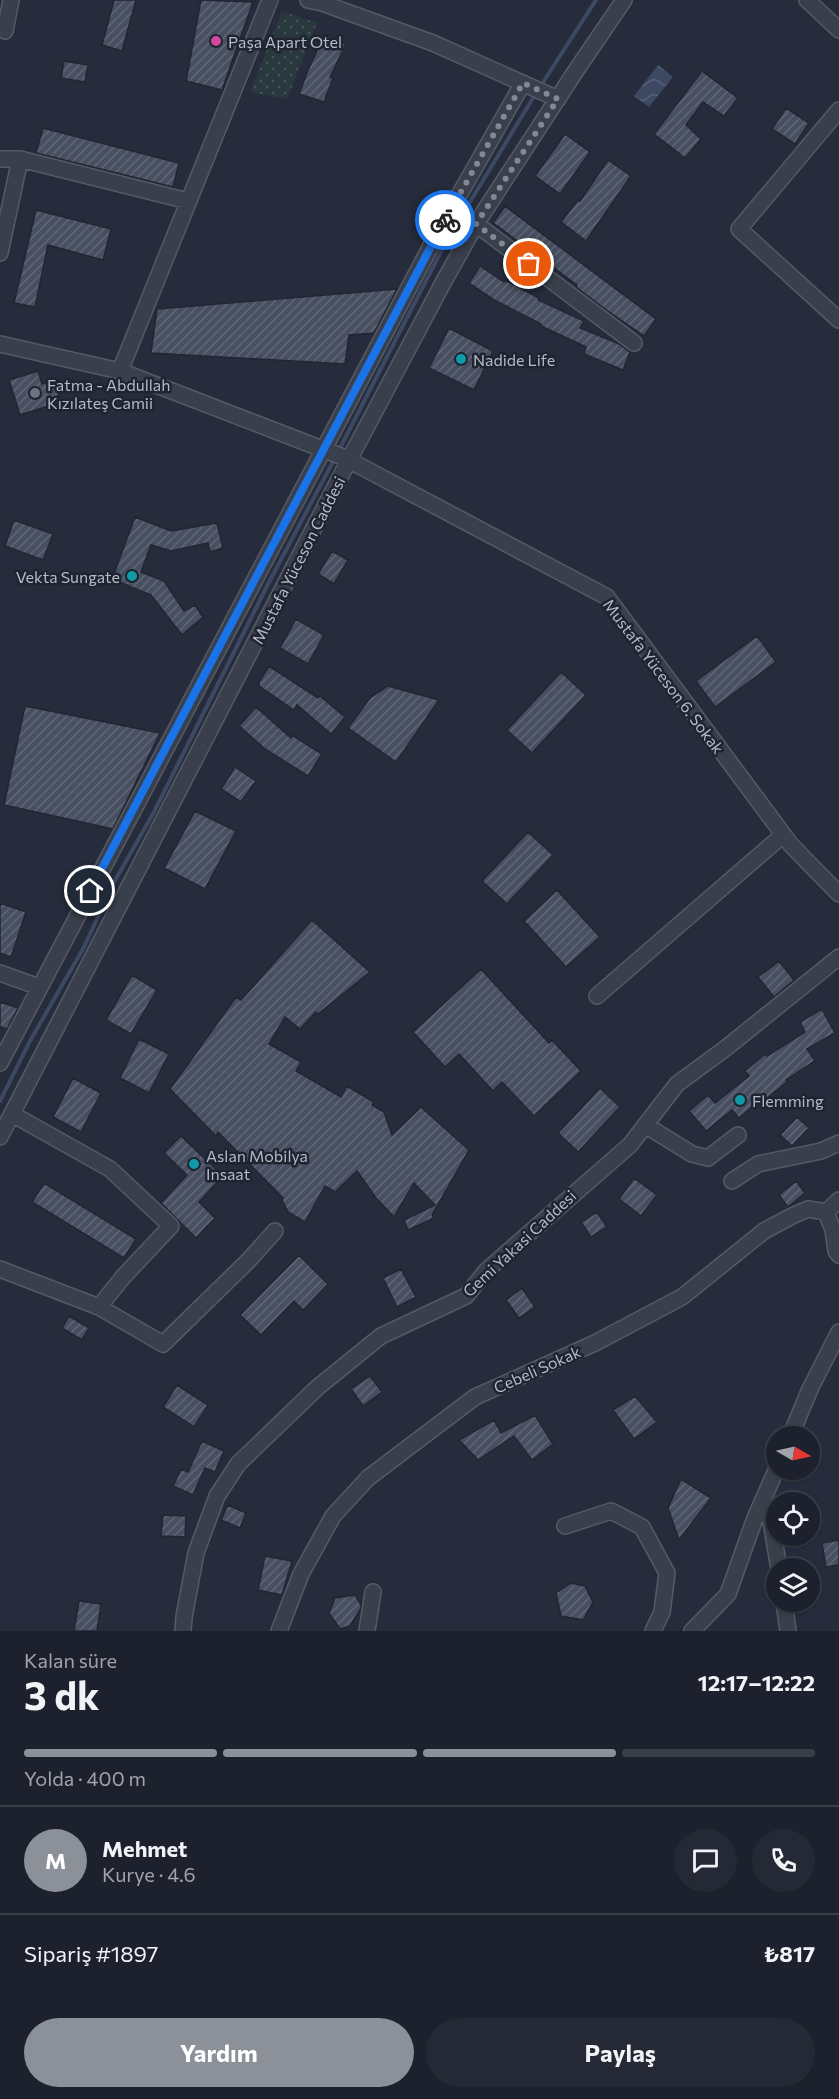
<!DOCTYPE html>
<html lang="tr">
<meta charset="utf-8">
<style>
body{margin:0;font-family:Commissioner,sans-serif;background:#252935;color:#f1f3f6;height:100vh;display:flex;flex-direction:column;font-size:22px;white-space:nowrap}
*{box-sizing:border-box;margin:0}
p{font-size:20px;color:#a0a3aa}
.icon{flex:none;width:33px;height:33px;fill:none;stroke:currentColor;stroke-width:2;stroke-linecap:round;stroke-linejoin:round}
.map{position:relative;height:1631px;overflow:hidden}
.details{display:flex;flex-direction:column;background:#1c212d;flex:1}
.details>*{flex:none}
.needle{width:39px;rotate:99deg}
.controls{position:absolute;left:766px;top:1426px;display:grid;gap:12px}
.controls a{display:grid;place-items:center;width:54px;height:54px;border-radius:50%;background:#1c212d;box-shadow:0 2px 4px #0004,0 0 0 2px #3a3e49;font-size:30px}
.pin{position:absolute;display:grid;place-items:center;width:51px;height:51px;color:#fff;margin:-26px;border:3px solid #fff;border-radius:50%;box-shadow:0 2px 6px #0007}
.courier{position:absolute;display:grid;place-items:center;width:60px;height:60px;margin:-30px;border:4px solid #1a73e8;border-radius:50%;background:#fff;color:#222;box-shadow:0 2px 8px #0007}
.headline em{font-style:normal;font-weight:700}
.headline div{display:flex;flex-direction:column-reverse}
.headline{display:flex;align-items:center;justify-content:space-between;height:102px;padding:0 24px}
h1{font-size:39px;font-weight:700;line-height:45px}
.bar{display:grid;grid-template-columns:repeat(4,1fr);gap:9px 6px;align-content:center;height:72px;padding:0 24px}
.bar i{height:8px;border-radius:4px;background:#3a3e49}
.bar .on{background:#8c9099}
.bar p{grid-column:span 4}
.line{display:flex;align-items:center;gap:15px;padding:0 24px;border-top:2px solid #3a3e49}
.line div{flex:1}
.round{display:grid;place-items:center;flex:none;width:63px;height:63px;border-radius:32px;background:#252935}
.button{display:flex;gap:12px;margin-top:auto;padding:12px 24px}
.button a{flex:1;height:69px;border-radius:36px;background:#8c9099;color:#fff;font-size:24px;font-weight:700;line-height:69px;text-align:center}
.button a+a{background:#252935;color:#f1f3f6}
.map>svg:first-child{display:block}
</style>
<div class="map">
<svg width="839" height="1631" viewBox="0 0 839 1631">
<defs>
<pattern id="park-dots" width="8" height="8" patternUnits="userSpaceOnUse" patternTransform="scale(1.5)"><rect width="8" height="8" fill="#28383d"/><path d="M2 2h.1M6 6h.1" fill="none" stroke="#455358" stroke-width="1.8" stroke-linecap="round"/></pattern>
<pattern id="water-waves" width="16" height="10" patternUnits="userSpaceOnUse" patternTransform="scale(1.5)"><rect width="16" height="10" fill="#3d4863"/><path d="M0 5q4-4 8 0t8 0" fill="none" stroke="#576078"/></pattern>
<pattern id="building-hatch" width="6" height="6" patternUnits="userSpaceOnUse" patternTransform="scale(1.5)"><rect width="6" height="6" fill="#474f60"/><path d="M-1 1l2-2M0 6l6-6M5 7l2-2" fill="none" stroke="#5f6675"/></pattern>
</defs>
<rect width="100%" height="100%" fill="#262c3c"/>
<path fill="url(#park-dots)" d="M282,11l35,12 -30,76 -37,-7z"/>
<path fill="url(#water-waves)" d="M658,65l15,12 -24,30 -15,-11z"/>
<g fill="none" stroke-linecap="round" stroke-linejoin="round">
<path stroke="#3d4863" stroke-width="4" d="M540,87l56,-87
M338,452l110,-214 88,-145
M0,1101l30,-60 54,-94 29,-63 41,-72 114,-228 67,-126"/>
</g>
<path fill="url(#building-hatch)" stroke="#212633" stroke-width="1.5" d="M114,0h22l-14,51 -20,-6z
M201,0l52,2 -31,88 -36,-9z
M325,34l21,10 -16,33 3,1 -9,24 -25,-8 9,-24z
M64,61l24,4 -3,17 -24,-4z
M702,71l36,27 -14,18 -21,-14 -17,23 15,14 -16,19 -31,-24z
M786,108l23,15 -14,21 -23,-15z
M43,128l136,35 -6,24 -137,-34z
M565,134l25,18 -30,42 -25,-18z
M608,160l23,16 -45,65 -25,-19 17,-22 2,1z
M505,206l151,113 -12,17 -39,-27 -29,-22 1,-2 -84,-62z
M36,210l75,19 -8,31 -55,-15 -13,62 -21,-4z
M480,266l24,16 1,-2 34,18 -1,2 46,21 -4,7 37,15 13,9 -7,18 -39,-16 2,-7 -45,-21v-2l-45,-23 -27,-18z
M397,289l-23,44 -25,2 -4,29 -194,-11 6,-44z
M449,328l44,23 -19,39 -45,-22z
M38,371l4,13 12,-4 7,22 -41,13 -11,-35z
M135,517l36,14 46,-8 6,25 -13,4 -2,-9 -37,8 -20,-6 -10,27 23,9 20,30 11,-6 8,12 -21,18 -31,-40 -39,-16z
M14,520l39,14 -10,26 -38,-14z
M332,551l16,9 -14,24 -16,-10z
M296,619l28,16 -16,29 -28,-16z
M757,636l19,26 -61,45 -19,-26z
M269,666l49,32 2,-2 25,21 -14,17 -34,-29 -3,5 -35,-24v-4z
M561,672l25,23 -54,58 -25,-23z
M388,686l51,14 -43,62 -48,-34 22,-30z
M25,706l135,27 -47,96 -109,-24z
M256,707l35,31 1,-3 30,19 -14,22 -43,-27 -26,-23z
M235,767l21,14 -15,21 -20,-13z
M195,811l41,20 -31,58 -41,-21z
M528,832l25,23 -46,49 -25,-23z
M557,890l43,47 -34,30 -42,-46z
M0,903l26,9 -15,45 -11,-4z
M312,920l58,52 -52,42 -2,-2 -16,17 -15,-12 -16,27 32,18 -5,9 45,26 6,-11 27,16 -2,3 12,7 8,23 29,-28 48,43 -37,65 2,3 -26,12 -4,-10 31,-15 -21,-22 -20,34 -18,-19 -19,-27 -22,21 -10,-6 -20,36 -17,-10 -6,-12 1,-2 -65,-66 -2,4 -46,-47 66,-92 5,3z
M779,961l15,19 -20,17 -16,-20z
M481,969l68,74 3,-3 29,31 -47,45 -32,-34 -9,9 -34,-37 -14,13 -32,-35z
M132,975l25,15 -26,44 -25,-14z
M0,1002l18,6 -11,21 -7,-2z
M822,1009l13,24 -28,16 8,12 -29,19 1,2 -20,16 -2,-2 -26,22 -7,-8 -26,21 -17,-20 19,-16 7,8 34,-27 -4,-5 20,-17 2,2 38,-24 -5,-10z
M139,1039l30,15 -20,39 -29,-15z
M73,1078l28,15 -20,39 -28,-15z
M600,1088l20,19 -42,45 -20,-19z
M797,1117l12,11 -17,18 -12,-11z
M181,1136l42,40 -24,26 16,16 -19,20 -35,-35 26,-28 -23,-22z
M634,1178l23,17 -16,21 -22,-17z
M796,1181l9,12 -17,14 -9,-12z
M44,1183l92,56 -12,19 -92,-56z
M597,1212l10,15 -16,10 -10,-15z
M299,1255l29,29 -25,26 -9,-9 -33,34 -21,-20z
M401,1269l15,28 -19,10 -14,-29z
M522,1288l13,19 -16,11 -13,-18z
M69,1316l20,12 -7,12 -20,-12z
M370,1376l12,16 -19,14 -12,-17z
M177,1385l31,20 -14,22 -31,-20z
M635,1396l22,26 -23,17 -21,-29z
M535,1415l18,29 -21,16 -18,-24 -36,24 -19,-20 35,-20 7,13z
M202,1441l22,10 -9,21 -10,-4 -12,27 -20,-9 8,-17 7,3z
M681,1479l30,19 -32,42 -11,-32z
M228,1505l18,8 -6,15 -19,-8z
M163,1515l23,1 -1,21 -24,-1z
M839,1540v25l-13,2 -4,-24z
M265,1556l27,5 -10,34 -24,-5z
M571,1583l14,3 8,16 -10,18 -22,-4 -5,-23z
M355,1595l6,10v3l-11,18 -10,3 -11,-16 6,-15z
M79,1601l22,3 -4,27h-23z"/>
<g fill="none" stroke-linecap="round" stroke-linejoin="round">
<g stroke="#555a67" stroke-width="18">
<path id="minor" d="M308,0l14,3 111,40 125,56
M807,0l32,30
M5,31l6,-31
M839,110l-100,119 100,91
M0,159h20l168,42
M476,224l158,119
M0,253l20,-94
M0,344l120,27 223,86 264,140 184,248 48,49
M120,371l150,-371
M0,973l39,14
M597,996l186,-161
M0,1063l442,-838 81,-142
M12,1114l98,55 61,57 -48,51 -24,30
M645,1125l47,29 16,4 30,-23
M0,1137l349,-677 95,-179 32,-57 99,-152 49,-72
M732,1181l26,-17 63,-13 18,-8
M826,1212l13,-12
M0,1269l99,38 64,37 85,-83 27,-30
M790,1437l20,-48 29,-57
M762,1505l9,16 8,48
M565,1526l46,-15 31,16 25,46 -5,39 -9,19
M784,1602l4,29
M183,1631l1,-14 12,-64 21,-57 21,-32 80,-77 63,-51 85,-40 21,-26 143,-125 47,-61 49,-36 113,-91
M279,1631l22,-57 32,-58 35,-38 107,-81 120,-54 87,-46 82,-66 28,-15 16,-7 18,3 7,18 3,21 3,4
M367,1631l6,-39
M692,1631l36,-37 27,-76 22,-50"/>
</g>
<use href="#minor" stroke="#3a3f4c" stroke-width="15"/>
</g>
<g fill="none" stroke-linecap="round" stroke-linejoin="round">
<path stroke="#848896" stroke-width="6" stroke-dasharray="0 10.8" d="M445,220l78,-137 35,16 -82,125 53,40"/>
<path stroke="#1a73e8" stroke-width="8" d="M90,891l355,-671"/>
</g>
<circle fill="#d1479c" stroke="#1f2431" stroke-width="2" cx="216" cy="41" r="6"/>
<g fill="#0f9aa8" stroke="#1f2431" stroke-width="2">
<circle cx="461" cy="359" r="6"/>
<circle cx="132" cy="576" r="6"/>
<circle cx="740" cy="1100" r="6"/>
<circle cx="194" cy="1164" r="6"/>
</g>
<circle fill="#6b7280" stroke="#1f2431" stroke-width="2" cx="35" cy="393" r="6"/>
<g text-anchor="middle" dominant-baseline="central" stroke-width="5" stroke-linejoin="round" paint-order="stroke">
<g font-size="16" fill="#b6bac7" stroke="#1f2431" text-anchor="start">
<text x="228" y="41">Paşa Apart Otel</text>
<text x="473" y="359">Nadide Life</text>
<text x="47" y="384">Fatma - Abdullah<tspan x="47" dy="18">Kızılateş Camii</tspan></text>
<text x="120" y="576" text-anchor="end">Vekta Sungate</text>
<text x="752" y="1100">Flemming</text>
<text x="206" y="1155">Aslan Mobilya<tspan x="206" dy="18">Insaat</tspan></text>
</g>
<g font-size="16" fill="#b6bac7" stroke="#1f2431">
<text transform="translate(298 560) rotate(-63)">Mustafa Yüceson Caddesi</text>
<text transform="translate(664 676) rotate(53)">Mustafa Yüceson 6. Sokak</text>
<text transform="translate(519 1243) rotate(-43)">Gemi Yakasi Caddesi</text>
<text transform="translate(537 1369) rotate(-24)">Cebeli Sokak</text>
</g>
</g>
</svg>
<div class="controls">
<a><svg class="needle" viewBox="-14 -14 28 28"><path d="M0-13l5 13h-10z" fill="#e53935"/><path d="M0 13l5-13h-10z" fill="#a0a3aa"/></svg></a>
<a><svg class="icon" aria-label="locate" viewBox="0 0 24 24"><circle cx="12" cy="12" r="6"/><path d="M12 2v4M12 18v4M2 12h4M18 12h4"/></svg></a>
<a><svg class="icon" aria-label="layers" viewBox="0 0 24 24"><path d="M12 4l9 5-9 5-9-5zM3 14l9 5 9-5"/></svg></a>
</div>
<div class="pin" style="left:529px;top:264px;background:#ea580c"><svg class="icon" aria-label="bag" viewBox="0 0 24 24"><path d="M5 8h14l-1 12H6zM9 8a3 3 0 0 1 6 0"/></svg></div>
<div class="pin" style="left:90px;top:891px;background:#1f2937"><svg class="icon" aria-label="home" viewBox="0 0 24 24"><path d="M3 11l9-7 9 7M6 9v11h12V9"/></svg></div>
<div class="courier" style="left:445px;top:220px"><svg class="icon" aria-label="bike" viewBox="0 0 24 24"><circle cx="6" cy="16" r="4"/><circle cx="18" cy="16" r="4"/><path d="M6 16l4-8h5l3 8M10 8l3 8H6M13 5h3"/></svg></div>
</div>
<section class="details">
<div class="headline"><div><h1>3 dk</h1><p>Kalan süre</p></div><em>12:17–12:22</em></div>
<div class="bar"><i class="on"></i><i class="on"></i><i class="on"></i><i></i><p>Yolda · 400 m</p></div>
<div class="line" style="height:108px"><b class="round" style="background:#8c9099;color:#fff">M</b><div><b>Mehmet</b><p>Kurye · 4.6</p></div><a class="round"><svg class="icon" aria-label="chat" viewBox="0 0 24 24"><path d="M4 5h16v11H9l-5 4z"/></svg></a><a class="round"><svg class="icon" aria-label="phone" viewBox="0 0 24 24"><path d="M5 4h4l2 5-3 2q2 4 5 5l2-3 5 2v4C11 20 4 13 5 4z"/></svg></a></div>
<div class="line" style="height:78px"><div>Sipariş #1897</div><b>₺817</b></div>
<div class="button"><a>Yardım</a><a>Paylaş</a></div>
</section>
